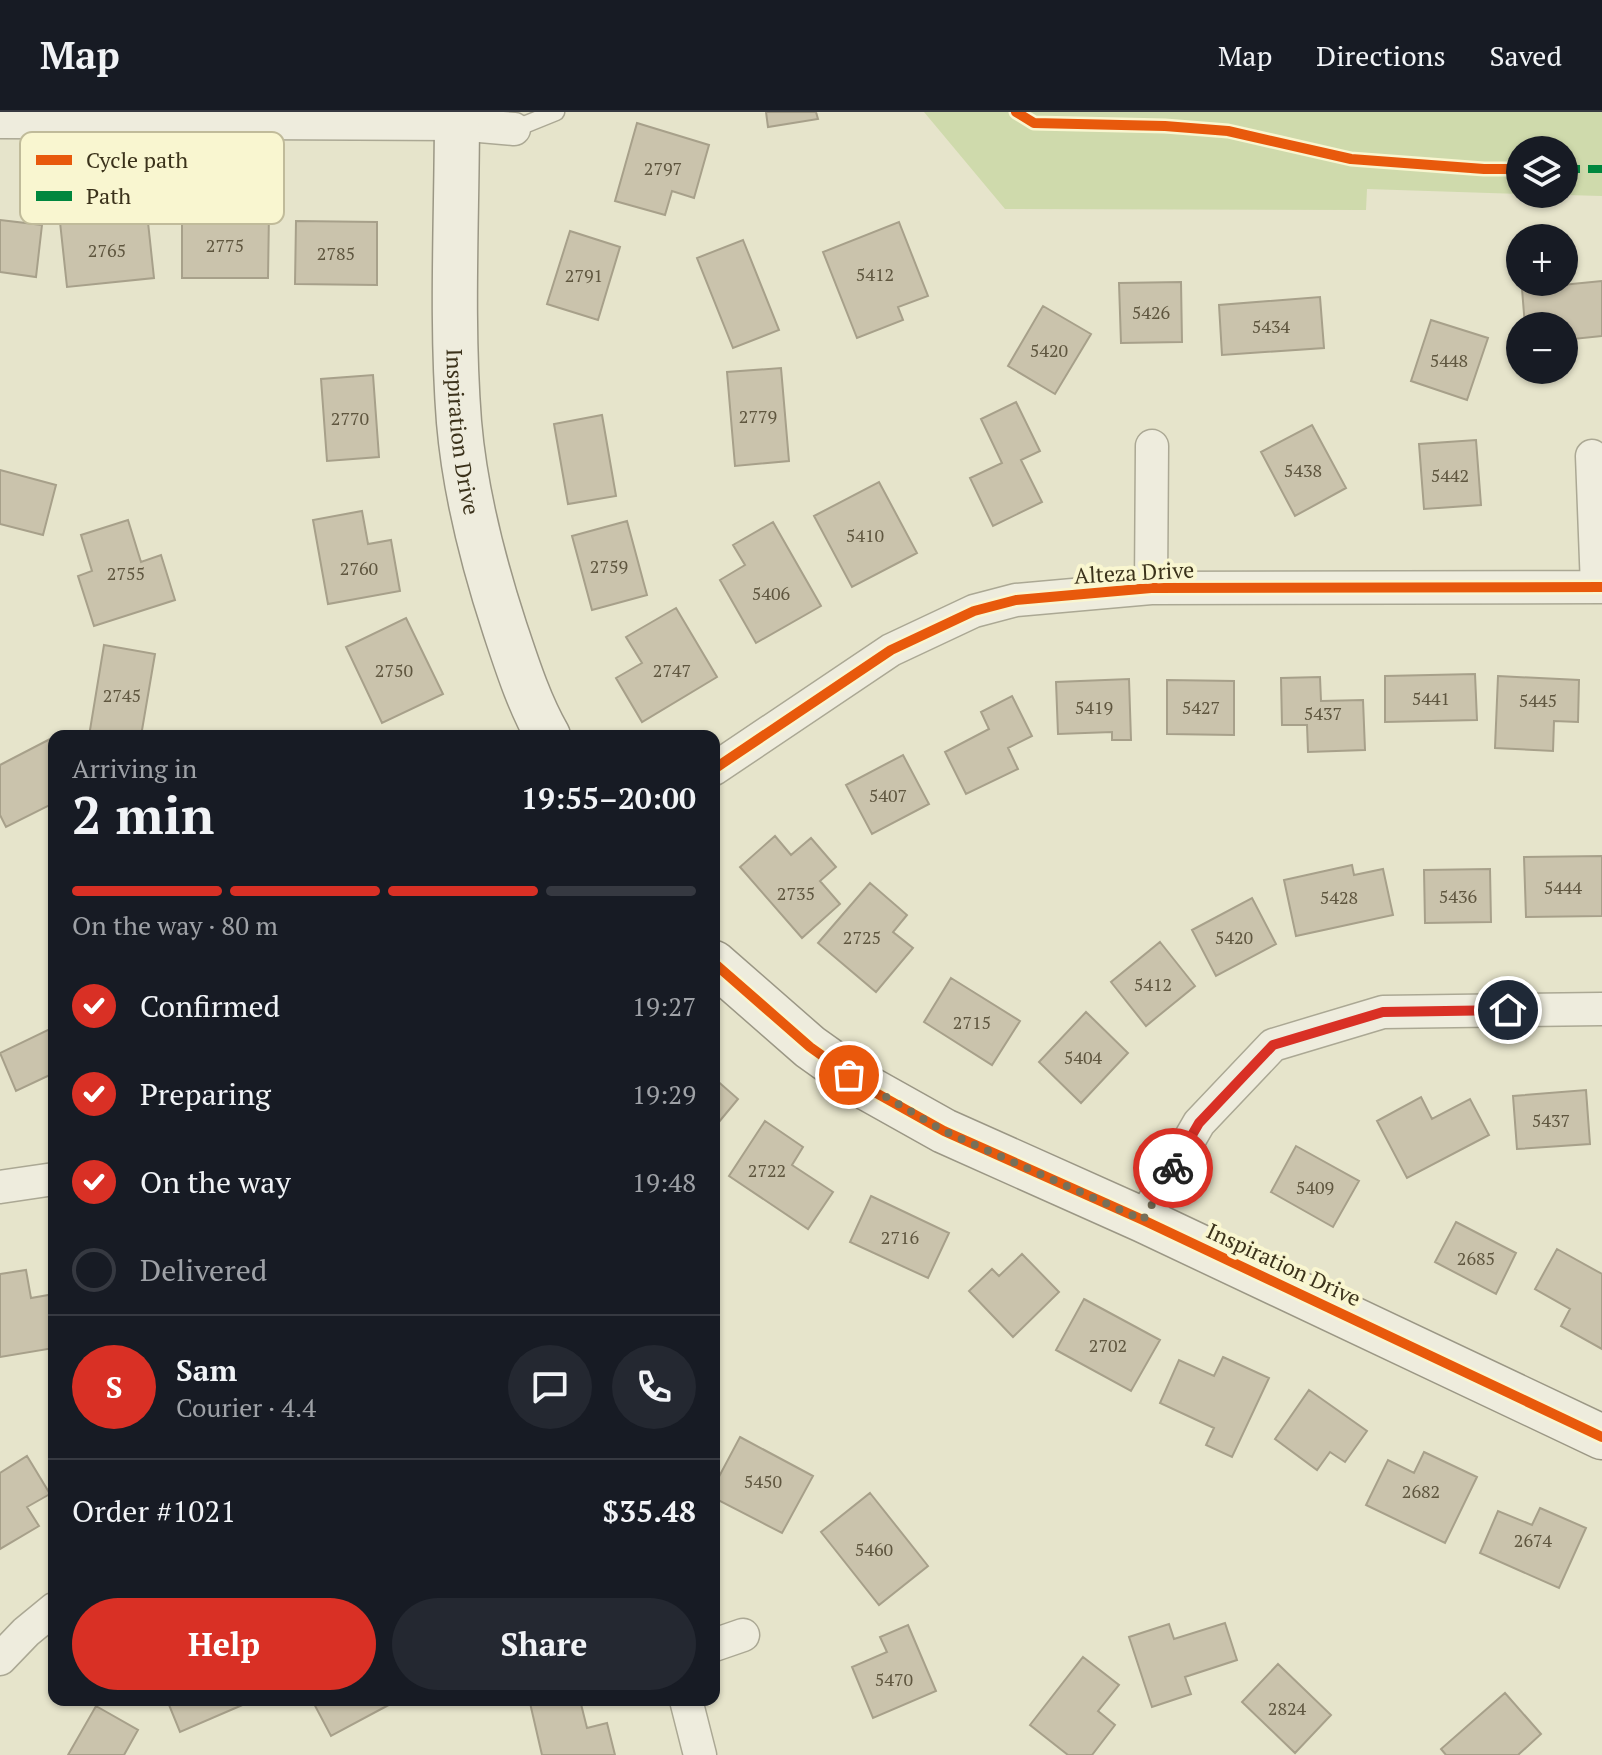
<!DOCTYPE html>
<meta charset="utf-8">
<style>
body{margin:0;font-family:"PT Serif",serif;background:#242831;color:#f1f3f6;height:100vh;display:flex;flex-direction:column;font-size:30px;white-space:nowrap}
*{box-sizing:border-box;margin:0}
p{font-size:26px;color:#9ea1a6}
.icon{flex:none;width:44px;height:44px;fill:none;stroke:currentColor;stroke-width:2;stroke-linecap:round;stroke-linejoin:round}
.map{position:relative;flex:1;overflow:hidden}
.details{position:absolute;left:48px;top:618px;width:672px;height:976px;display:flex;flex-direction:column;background:#171b24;border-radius:16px;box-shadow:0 2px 6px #0004}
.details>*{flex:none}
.fabs{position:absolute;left:1506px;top:24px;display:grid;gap:16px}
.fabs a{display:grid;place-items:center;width:72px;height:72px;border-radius:50%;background:#171b24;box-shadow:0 2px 6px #0004;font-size:40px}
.pin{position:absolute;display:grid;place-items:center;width:68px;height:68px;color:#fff;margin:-34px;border:4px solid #fff;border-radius:50%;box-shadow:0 2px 8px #0007}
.courier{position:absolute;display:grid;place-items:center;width:80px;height:80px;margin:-40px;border:6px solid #d93025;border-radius:50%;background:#fff;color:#222;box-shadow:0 2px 10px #0007}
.overview em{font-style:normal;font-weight:800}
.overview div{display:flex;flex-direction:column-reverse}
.overview{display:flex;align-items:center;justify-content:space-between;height:136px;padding:0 24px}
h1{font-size:52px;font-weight:800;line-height:60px}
.bar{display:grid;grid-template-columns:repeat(4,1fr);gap:12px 8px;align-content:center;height:96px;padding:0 24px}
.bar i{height:10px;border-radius:6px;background:#363941}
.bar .selected{background:#d93025}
.bar p{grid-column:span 4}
.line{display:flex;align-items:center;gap:20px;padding:0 24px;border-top:2px solid #363941}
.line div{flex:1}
.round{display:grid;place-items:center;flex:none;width:84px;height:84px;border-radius:42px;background:#242831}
ol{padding:0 24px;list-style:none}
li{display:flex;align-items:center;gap:24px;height:88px}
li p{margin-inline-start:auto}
li .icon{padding:8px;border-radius:50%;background:#d93025;color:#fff;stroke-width:4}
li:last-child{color:#9ea1a6}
li i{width:44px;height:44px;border:4px solid #363941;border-radius:50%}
.button{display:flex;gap:16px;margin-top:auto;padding:16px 24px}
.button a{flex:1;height:92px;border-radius:48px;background:#d93025;color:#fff;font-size:32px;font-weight:800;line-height:92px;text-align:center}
.button a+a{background:#242831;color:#f1f3f6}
header{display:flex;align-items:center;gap:48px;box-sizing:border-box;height:112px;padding:0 40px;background:#171b24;border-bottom:2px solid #363941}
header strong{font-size:38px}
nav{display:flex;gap:44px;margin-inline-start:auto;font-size:28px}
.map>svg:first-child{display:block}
</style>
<header>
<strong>Map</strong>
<nav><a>Map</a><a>Directions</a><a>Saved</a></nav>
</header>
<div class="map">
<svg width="1602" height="1643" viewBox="0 0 1602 1643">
<rect width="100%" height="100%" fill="#e6e4cb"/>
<path fill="#cfdaac" d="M924,0h678v84l-73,-2h35v-44h-44v44l-153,-5 -1,21 -361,-1z"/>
<path fill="#cac3ac" stroke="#a7a08a" stroke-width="2" d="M766,0h50l2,7 -50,8z
M637,11l72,22 -15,53 -22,-7 -7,24 -50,-14z
M182,99l87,1 -1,66h-86z
M147,101l7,65 -87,9 -7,-65z
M0,108l42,5 -6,52 -36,-5z
M296,109l81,1v63l-82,-1z
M899,110l29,74 -30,11 5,13 -46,18 -34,-86z
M570,119l50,16 -22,73 -51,-16z
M743,128l36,90 -46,18 -36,-90z
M1602,169v55l-38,4v-14h-39l-3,-37z
M1181,170l1,60 -61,1 -2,-60z
M1320,185l4,51 -102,7 -3,-50z
M1043,194l48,28 -36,60 -47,-28z
M1431,208l57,18 -21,62 -56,-19z
M781,256l8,93 -54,5 -8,-94z
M373,263l6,82 -52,4 -6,-82z
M1016,290l24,49 -19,9 21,42 -49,24 -23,-48 32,-15 -21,-44z
M602,303l14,81 -48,8 -14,-80z
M1312,313l34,63 -51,28 -34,-64z
M1476,328l5,65 -57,4 -5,-65z
M0,358l56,15 -13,50 -43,-11z
M879,370l38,71 -65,34 -38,-71z
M362,399l6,33 23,-4 9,51 -72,13 -15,-84z
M128,408l13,42 20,-7 14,45 -81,26 -16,-50 14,-5 -11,-36z
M627,409l20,74 -55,15 -20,-74z
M773,410l48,84 -65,37 -36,-63 25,-15 -12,-20z
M676,496l41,69 -75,45 -26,-44 26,-15 -16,-26z
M406,506l37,76 -61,29 -36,-76z
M104,533l51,9 -14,82h-52z
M1475,562l2,46 -92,2v-46z
M1498,564l81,4 -1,42 -24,-1 -1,30 -58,-3z
M1320,565l1,24 42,-1 2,50 -57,2 -1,-27h-25l-1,-47z
M1129,567l2,61h-19v-8l-54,2 -2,-52z
M1167,568l67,1v54l-67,-1z
M1012,584l20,40 -24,12 10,21 -52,25 -21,-42 44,-23 -8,-17z
M54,625v66l-48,24 -6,-12v-50z
M903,643l26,49 -57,30 -26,-49z
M775,724l16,19 20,-17 25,29 -16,14 20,23 -38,34 -62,-71z
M1602,744v60l-76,1 -2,-60z
M1352,753l2,10 29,-6 10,46 -97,21 -12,-56z
M1490,757l1,53 -66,1 -1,-53z
M870,771l37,32 -14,17 20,16 -37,44 -58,-49z
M1252,786l24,46 -60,32 -24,-46z
M1160,830l35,44 -49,40 -35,-44z
M951,866l69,43 -28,44 -68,-43z
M1086,900l42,41 -47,50 -42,-41z
M54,915v46l-38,18 -16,-38z
M714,966l24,21 -24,29z
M1586,978l4,54 -73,5 -4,-53z
M1421,985l11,22 38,-20 19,36 -82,43 -30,-57z
M765,1009l38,26 -11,18 41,27 -25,37 -79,-53z
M1296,1034l63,35 -26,46 -62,-35z
M871,1084l78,37 -21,45 -78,-36z
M1456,1110l60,31 -20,41 -61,-32z
M1557,1137l45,25v75l-41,-23 9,-17 -35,-20z
M1022,1142l37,38 -46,45 -44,-46 23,-22 7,7z
M26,1158l5,28 23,-4v54l-54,9v-83z
M1084,1187l76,41 -29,51 -75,-41z
M1223,1245l46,21 -37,79 -26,-12 8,-17 -54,-25 19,-43 35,16z
M1309,1278l58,41 -22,31 -15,-10 -13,18 -42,-31z
M740,1325l73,39 -31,57 -68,-35v-12z
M1424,1340l53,25 -32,66 -79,-38 22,-45 26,13z
M27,1344l23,38 -23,13 12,19 -39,23v-76z
M870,1381l58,73 -49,39 -58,-73z
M1540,1396l46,20 -27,60 -79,-35 18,-42 34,14z
M1225,1511l12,37 -52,17 6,17 -39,13 -23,-70 40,-13 5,15z
M908,1513l28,66 -63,27 -21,-51 35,-15 -7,-15z
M1083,1545l36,28 -21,26 17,14 -23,30h-24l-38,-30z
M1278,1552l53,51 -36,38 -53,-51z
M1505,1581l36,41 -23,21h-72l-5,-6z
M167,1588h87l-74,32z
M312,1588h86l-67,36z
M542,1588h38l7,28 20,-5 8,32h-73l-12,-52z
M96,1594l42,24 -14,25h-56z"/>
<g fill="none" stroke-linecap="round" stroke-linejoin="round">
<g stroke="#aba894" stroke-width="19">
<path id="lane" d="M514,17l42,-17"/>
</g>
<g stroke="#aba894" stroke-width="35">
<path id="street" d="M0,10l457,2 57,5
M1592,344l5,131
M1151,476l1,-142
M714,657l177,-119 83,-39 42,-11 135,-12 451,-1
M0,1075l54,-8
M1143,1108l56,-97 74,-78 110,-33 219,-3
M714,1533l29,-10
M0,1547l26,-27 28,-23
M686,1588l14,55"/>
</g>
<g stroke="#9b9785" stroke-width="47">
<g id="secondary">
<path id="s1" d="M457,0c0,103 -6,207 2,310 6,70 24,140 46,207 12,36 24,74 43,107"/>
<path d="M714,851l96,84 59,42 75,42 199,89 459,217"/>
</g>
</g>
<use href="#lane" stroke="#eeecdd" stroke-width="16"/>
<use href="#street" stroke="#eeecdd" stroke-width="32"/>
<use href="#secondary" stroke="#eeecdd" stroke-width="44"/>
<path stroke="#00873e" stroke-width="8" stroke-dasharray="16 8" stroke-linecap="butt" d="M1564,57h38"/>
<g stroke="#f9f6d0" stroke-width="15">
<path id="cycleway" d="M1016,0l18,11 131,3 63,5 123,28 133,10h36
M714,657l177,-119 83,-39 42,-11 135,-12 451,-1
M714,851l96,84 59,42 75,42 199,89 459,217"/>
</g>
<use href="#cycleway" stroke="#e8590c" stroke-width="10"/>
</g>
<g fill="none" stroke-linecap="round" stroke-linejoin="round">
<path stroke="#777059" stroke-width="8" stroke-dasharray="0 14.4" d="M849,963l95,56 199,89 30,-52"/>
<path stroke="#d93025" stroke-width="10" d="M1173,1056l26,-45 74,-78 110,-33 125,-2"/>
</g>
<g text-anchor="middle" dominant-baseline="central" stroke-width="8" stroke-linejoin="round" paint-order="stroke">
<g font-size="18" fill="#5f563f">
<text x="663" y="56">2797</text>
<text x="225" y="133">2775</text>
<text x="107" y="138">2765</text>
<text x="336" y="141">2785</text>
<text x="875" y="162">5412</text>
<text x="584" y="163">2791</text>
<text x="1151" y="200">5426</text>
<text x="1271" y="214">5434</text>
<text x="1049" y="238">5420</text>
<text x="1449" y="248">5448</text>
<text x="758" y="304">2779</text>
<text x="350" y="306">2770</text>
<text x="1303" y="358">5438</text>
<text x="1450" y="363">5442</text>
<text x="865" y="423">5410</text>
<text x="609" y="454">2759</text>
<text x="359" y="456">2760</text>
<text x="126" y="461">2755</text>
<text x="771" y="481">5406</text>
<text x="394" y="558">2750</text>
<text x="672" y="558">2747</text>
<text x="122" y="583">2745</text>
<text x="1431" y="586">5441</text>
<text x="1538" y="588">5445</text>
<text x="1094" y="595">5419</text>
<text x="1201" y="595">5427</text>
<text x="1323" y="601">5437</text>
<text x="888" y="683">5407</text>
<text x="1563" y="775">5444</text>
<text x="796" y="781">2735</text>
<text x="1458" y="784">5436</text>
<text x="1339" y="785">5428</text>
<text x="862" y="825">2725</text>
<text x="1234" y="825">5420</text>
<text x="1153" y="872">5412</text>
<text x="972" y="910">2715</text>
<text x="1083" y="945">5404</text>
<text x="1551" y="1008">5437</text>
<text x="767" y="1058">2722</text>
<text x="1315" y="1075">5409</text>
<text x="900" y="1125">2716</text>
<text x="1476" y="1146">2685</text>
<text x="1108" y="1233">2702</text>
<text x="763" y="1369">5450</text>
<text x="1421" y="1379">2682</text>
<text x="1533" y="1428">2674</text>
<text x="874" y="1437">5460</text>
<text x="894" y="1567">5470</text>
<text x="1287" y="1596">2824</text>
</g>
<g font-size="22" fill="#3b321b" stroke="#f9f6d0">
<text stroke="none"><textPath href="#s1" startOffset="320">Inspiration Drive</textPath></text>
<text transform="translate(1134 460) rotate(-3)">Alteza Drive</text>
<text transform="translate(1284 1152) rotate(25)">Inspiration Drive</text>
</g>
</g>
<rect x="20" y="20" width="264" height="92" rx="12" fill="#f9f6d0" stroke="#c0bb9a" stroke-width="2"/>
<rect x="36" y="43" width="36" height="10" fill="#e8590c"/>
<rect x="36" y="79" width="36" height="10" fill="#00873e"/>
<g font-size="22" fill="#3b321b">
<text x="86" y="56">Cycle path</text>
<text x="86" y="92">Path</text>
</g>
</svg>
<div class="fabs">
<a><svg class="icon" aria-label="layers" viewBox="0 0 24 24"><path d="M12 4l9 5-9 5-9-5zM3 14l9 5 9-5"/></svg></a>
<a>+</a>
<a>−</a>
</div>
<div class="pin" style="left:849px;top:963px;background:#ea580c"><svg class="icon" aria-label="bag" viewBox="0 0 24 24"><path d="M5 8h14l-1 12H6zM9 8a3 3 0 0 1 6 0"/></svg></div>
<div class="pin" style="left:1508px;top:898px;background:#1f2937"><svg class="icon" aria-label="home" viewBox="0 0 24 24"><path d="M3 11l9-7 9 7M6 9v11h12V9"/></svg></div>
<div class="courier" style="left:1173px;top:1056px"><svg class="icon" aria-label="bike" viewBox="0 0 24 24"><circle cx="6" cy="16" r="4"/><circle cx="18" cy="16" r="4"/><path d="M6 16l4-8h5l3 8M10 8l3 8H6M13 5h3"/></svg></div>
<section class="details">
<div class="overview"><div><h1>2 min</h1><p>Arriving in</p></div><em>19:55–20:00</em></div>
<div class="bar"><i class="selected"></i><i class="selected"></i><i class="selected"></i><i></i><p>On the way · 80 m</p></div>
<ol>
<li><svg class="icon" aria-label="check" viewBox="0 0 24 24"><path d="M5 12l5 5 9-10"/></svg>Confirmed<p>19:27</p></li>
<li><svg class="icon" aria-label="check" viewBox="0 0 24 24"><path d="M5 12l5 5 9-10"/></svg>Preparing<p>19:29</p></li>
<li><svg class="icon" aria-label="check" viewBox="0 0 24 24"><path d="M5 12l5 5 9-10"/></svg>On the way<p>19:48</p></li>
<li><i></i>Delivered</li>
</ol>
<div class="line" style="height:144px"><b class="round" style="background:#d93025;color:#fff">S</b><div><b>Sam</b><p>Courier · 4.4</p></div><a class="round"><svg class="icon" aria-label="chat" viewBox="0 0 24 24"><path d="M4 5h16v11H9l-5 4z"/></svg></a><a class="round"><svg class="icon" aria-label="phone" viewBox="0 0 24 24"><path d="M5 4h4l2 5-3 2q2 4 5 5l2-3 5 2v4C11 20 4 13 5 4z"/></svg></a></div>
<div class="line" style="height:104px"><div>Order #1021</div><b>$35.48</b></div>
<div class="button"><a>Help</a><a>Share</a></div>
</section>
</div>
